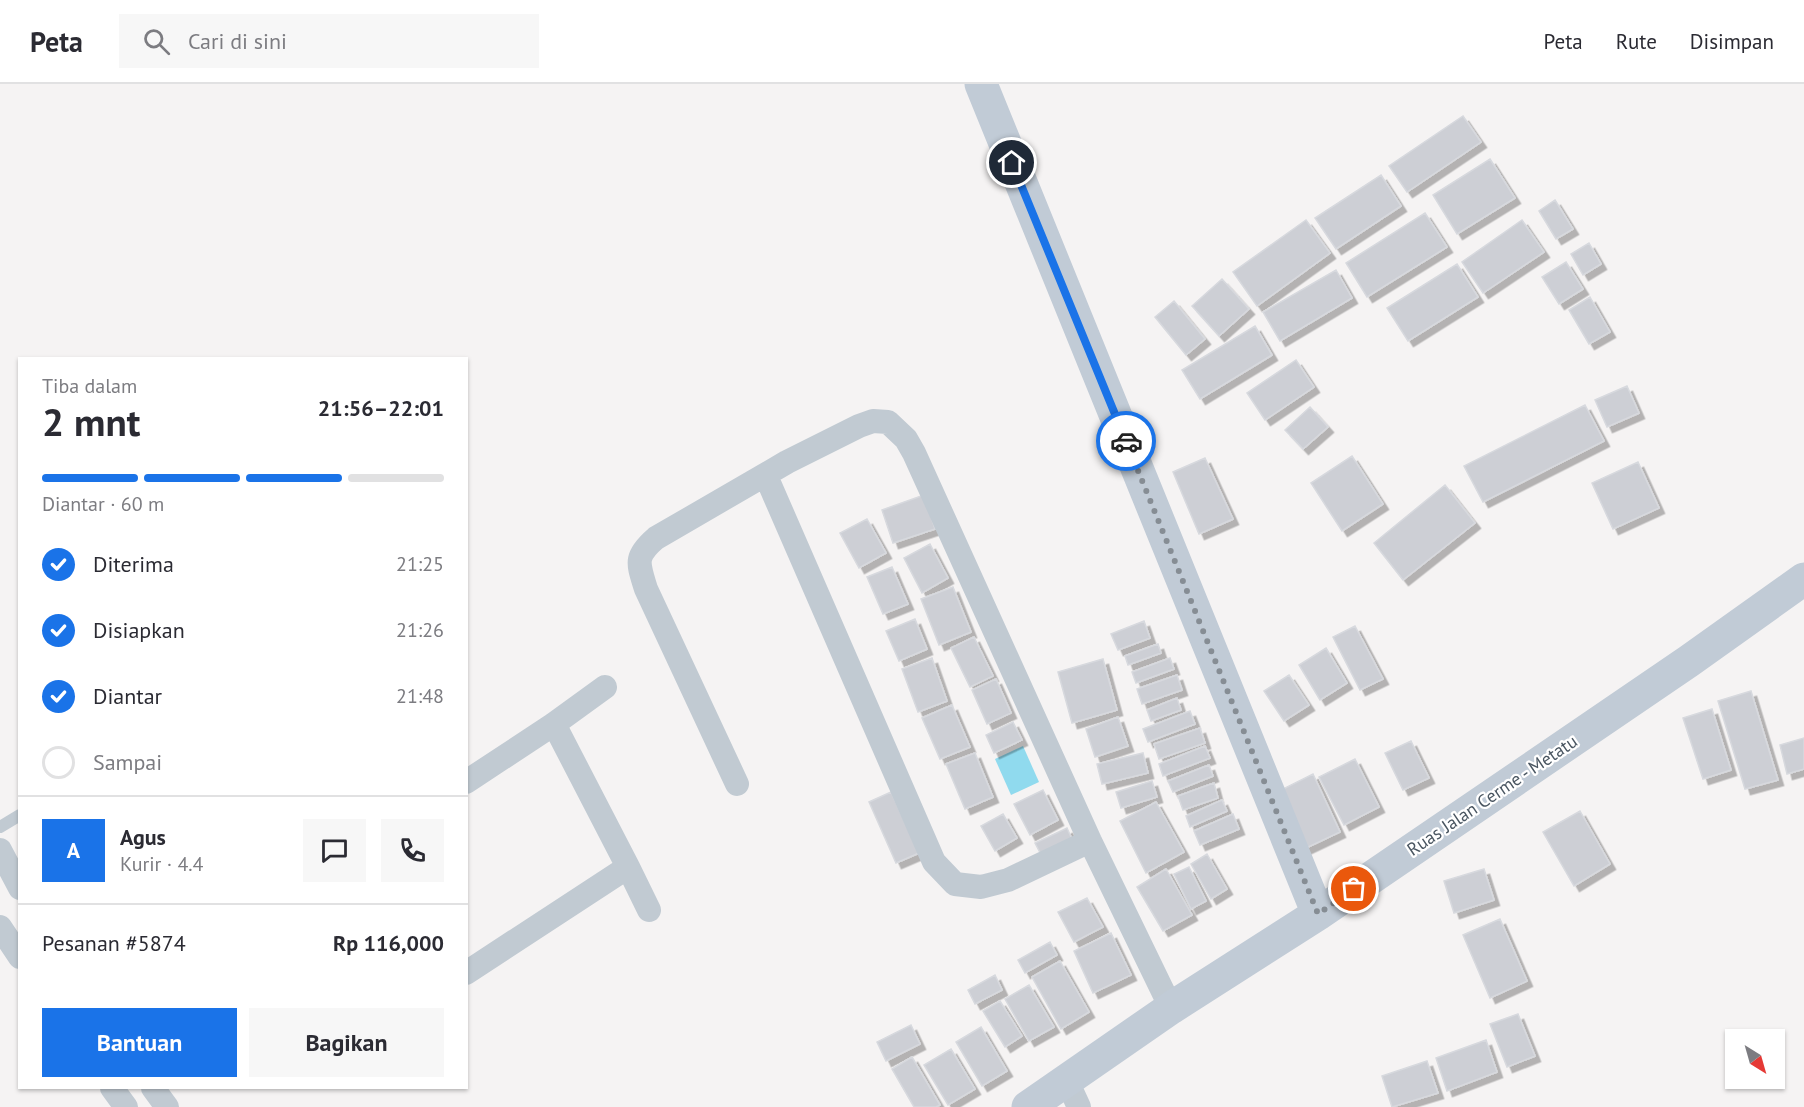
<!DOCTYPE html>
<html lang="id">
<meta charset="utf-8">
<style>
body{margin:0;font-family:"PT Sans",sans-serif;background:#f7f7f7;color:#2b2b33;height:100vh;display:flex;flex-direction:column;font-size:22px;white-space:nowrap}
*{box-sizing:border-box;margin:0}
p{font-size:20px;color:#7c7c81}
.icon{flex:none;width:33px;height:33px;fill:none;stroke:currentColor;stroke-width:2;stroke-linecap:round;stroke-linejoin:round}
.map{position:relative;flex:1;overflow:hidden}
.details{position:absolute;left:18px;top:273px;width:450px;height:732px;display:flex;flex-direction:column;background:#fff;border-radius:0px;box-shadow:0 2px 4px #0004}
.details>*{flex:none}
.needle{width:39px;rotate:143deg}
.fabs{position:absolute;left:1725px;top:945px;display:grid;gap:12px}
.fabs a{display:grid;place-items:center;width:60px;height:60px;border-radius:0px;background:#fff;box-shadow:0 2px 4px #0004;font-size:30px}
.pin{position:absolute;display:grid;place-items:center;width:51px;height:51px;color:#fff;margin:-26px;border:3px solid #fff;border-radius:50%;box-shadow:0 2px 6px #0007}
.courier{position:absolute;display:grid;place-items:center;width:60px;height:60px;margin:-30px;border:4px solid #1a73e8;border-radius:50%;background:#fff;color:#222;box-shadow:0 2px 8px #0007}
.overview em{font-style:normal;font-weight:600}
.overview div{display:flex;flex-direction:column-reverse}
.overview{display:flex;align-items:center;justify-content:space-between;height:102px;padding:0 24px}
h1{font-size:39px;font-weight:600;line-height:45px}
.bar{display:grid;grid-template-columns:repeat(4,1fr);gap:9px 6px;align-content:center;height:72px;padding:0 24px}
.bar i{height:8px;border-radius:4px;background:#e1e1e2}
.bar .on{background:#1a73e8}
.bar p{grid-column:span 4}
.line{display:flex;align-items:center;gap:15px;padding:0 24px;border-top:2px solid #e1e1e2}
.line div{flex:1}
.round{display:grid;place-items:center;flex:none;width:63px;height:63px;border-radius:0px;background:#f7f7f7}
ol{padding:0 24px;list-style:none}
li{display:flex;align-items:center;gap:18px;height:66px}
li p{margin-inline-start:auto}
li .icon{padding:6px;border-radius:50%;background:#1a73e8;color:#fff;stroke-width:4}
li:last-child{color:#7c7c81}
li i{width:33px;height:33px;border:3px solid #e1e1e2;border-radius:50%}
.cta{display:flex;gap:12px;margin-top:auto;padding:12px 24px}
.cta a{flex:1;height:69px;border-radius:0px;background:#1a73e8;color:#fff;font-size:24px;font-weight:600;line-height:69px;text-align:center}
.cta a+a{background:#f7f7f7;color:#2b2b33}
header{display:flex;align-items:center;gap:36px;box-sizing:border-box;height:84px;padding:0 30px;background:#fff;border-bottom:2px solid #e1e1e2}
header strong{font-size:28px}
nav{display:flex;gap:33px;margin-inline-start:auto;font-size:21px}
.search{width:420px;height:54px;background:#f7f7f7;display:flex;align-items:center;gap:15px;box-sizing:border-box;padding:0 21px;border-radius:0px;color:#7c7c81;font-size:22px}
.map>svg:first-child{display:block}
</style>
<header>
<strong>Peta</strong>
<div class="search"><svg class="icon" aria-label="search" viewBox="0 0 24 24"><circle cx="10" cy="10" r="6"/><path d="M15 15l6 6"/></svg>Cari di sini</div>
<nav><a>Peta</a><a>Rute</a><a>Disimpan</a></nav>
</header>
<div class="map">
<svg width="1804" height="1023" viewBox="0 0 1804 1023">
<defs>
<filter id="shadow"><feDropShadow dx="5.5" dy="5.5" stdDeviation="0" flood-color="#0004"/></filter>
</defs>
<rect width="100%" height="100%" fill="#f5f3f3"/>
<path fill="#90daee" d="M1023,662l16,36 -28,13 -16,-36z"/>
<path fill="#cdcfd5" stroke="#d7d9de" stroke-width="1.5" filter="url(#shadow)" d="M1463,32l18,26 -74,50 -18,-26z
M1490,75l25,39 -58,36 -24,-39z
M1381,91l20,31 -65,43 -21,-31z
M1555,116l18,29 -17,10 -17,-28z
M1425,129l22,34 -80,50 -21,-34z
M1306,136l24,33 -73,53 -24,-34z
M1522,136l22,32 -61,41 -21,-31z
M1589,159l12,21 -18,11 -12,-21z
M1566,178l17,27 -24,15 -17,-27z
M1457,180l21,33 -70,44 -21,-33z
M1336,186l16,28 -72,43 -17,-29z
M1222,195l27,30 -30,27 -27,-30z
M1590,213l20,35 -21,12 -20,-34z
M1174,217l31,38 -19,16 -31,-38z
M1255,242l17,29 -72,44 -18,-29z
M1296,276l18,27 -49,33 -18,-27z
M1627,302l12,27 -32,14 -12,-27z
M1585,321l19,36 -121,61 -19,-36z
M1310,323l18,20 -25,22 -18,-19z
M1352,372l31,48 -41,27 -31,-48z
M1205,374l28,61 -34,15 -26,-62z
M1638,378l21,46 -46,21 -21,-46z
M1445,401l30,38 -72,57 -29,-37z
M924,411l11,34 -42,14 -11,-33z
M867,435l19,34 -27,15 -19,-35z
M930,460l18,34 -26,15 -18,-35z
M892,483l16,37 -25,10 -16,-37z
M953,503l18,45 -32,13 -18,-46z
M915,535l12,30 -28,12 -13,-30z
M1144,537l6,17 -32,12 -7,-16z
M1355,542l28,53 -23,11 -27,-53z
M974,553l19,39 -23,11 -19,-39z
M1158,560l3,9 -33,12 -3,-9z
M1326,564l21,35 -27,17 -21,-35z
M932,574l15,43 -29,11 -16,-43z
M1170,574l4,11 -38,14 -4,-11z
M1103,575l14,51 -45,13 -14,-51z
M1177,591l5,15 -40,14 -5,-15z
M1289,591l20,30 -25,16 -20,-30z
M996,595l15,34 -24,11 -15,-34z
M1751,607l27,89 -33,9 -27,-88z
M1177,614l4,12 -30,11 -4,-11z
M952,621l18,42 -30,12 -18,-41z
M1712,625l19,61 -28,9 -20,-61z
M1190,627l5,13 -47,18 -5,-13z
M1118,633l10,29 -33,11 -9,-28z
M1013,638l9,18 -28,13 -8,-18z
M1200,644l5,15 -46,16 -5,-15z
M1804,654v31l-17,5 -7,-29z
M1411,657l18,37 -26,12 -18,-37z
M1205,662l5,12 -47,18 -4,-12z
M975,669l18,44 -28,12 -19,-45z
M1143,669l5,20 -46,11 -5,-20z
M1355,675l24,48 -35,18 -25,-48z
M1209,681l4,11 -40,16 -5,-11z
M1313,690l27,58 -36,17 -27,-57z
M1152,697l5,16 -36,11 -5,-16z
M1214,699l4,15 -35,12 -5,-14z
M1043,706l15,30 -28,15 -16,-31z
M891,708l28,61 -23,10 -27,-61z
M1222,716l5,11 -37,16 -4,-11z
M1156,718l28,50 -38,21 -26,-52z
M1580,727l30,53 -36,22 -31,-54z
M1003,730l14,24 -22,13 -14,-25z
M1233,730l6,15 -39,16 -6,-14z
M1067,744l8,18 -31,14 -9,-17z
M1207,770l20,35 -16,10 -20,-35z
M1189,783l17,34 -15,8 -17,-35z
M1166,785l26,46 -29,16 -26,-44z
M1484,785l10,31 -40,13 -10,-32z
M1087,814l16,29 -29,15 -16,-30z
M1500,835l27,62 -37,17 -27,-63z
M1111,849l20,42 -38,18 -19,-42z
M1050,858l7,13 -32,18 -7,-13z
M1060,877l29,51 -28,17 -29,-52z
M995,891l7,15 -27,14 -7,-14z
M1029,901l25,42 -25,14 -24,-42z
M1000,917l22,35 -17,11 -22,-36z
M1518,930l17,42 -28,11 -17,-43z
M911,941l9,19 -34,17 -9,-19z
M981,943l26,44 -25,15 -26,-44z
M1486,956l11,32 -50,19 -11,-33z
M951,965l24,40 -27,16 -24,-40z
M912,973l28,48 -4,2h-22l-22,-38z
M1427,977l11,32 -46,14 -10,-31z"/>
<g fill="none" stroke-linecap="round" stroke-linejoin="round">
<path stroke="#c1cad2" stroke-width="12" d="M0,743l20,-12"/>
<path stroke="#c1cad2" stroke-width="24" d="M766,392l168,386 21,22 26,3 27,-7 82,-39
M554,640l74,143 21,43
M466,698l88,-58 51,-37
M737,700l-91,-195c-8,-26 -12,-32 10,-51l131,-76 72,-36 14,-5 15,1 18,17 8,14 176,388 81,167
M0,766l20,38
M0,843l20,30
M466,889l162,-106
M1067,997l12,26
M112,1004l14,19
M153,1004l14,19"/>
<path stroke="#c1cbd6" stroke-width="33" d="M981,0l337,830
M1028,1023l143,-99 147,-94 371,-253 115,-82"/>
</g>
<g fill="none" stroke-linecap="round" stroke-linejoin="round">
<path stroke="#868d94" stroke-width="6" stroke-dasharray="0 10.8" d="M1126,357l192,473 36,-25"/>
<path stroke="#1a73e8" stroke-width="8" d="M1012,79l114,278"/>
</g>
<g text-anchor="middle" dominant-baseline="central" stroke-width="4.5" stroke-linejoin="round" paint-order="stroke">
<g font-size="18" fill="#4a5661" stroke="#fff">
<text transform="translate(1492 711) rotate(-34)">Ruas Jalan Cerme - Metatu</text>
</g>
</g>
</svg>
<div class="fabs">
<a><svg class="needle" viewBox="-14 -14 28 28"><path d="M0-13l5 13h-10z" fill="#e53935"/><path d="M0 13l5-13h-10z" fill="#7c7c81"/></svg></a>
</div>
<div class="pin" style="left:1354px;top:805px;background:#ea580c"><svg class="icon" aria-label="bag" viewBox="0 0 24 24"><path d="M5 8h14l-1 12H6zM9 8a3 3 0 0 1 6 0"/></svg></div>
<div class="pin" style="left:1012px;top:79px;background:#1f2937"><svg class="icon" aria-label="home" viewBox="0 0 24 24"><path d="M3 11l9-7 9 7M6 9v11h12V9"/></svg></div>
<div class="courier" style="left:1126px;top:357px"><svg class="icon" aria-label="car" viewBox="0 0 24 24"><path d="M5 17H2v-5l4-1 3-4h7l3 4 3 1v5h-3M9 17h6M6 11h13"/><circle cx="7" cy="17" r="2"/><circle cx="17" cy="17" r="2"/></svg></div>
<section class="details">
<div class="overview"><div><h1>2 mnt</h1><p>Tiba dalam</p></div><em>21:56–22:01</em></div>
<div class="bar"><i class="on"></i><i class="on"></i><i class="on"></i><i></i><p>Diantar · 60 m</p></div>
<ol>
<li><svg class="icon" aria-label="check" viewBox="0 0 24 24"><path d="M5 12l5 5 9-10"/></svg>Diterima<p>21:25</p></li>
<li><svg class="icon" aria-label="check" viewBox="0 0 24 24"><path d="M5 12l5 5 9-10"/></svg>Disiapkan<p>21:26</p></li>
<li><svg class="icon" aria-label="check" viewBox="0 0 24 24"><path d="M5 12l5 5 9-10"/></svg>Diantar<p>21:48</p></li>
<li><i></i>Sampai</li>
</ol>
<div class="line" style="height:108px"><b class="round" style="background:#1a73e8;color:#fff">A</b><div><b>Agus</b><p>Kurir · 4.4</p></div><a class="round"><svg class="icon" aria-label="chat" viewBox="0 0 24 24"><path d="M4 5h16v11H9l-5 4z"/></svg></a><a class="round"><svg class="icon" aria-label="phone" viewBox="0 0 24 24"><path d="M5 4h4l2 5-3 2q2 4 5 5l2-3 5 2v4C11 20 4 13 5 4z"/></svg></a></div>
<div class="line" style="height:78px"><div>Pesanan #5874</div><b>Rp 116,000</b></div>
<div class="cta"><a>Bantuan</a><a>Bagikan</a></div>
</section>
</div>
